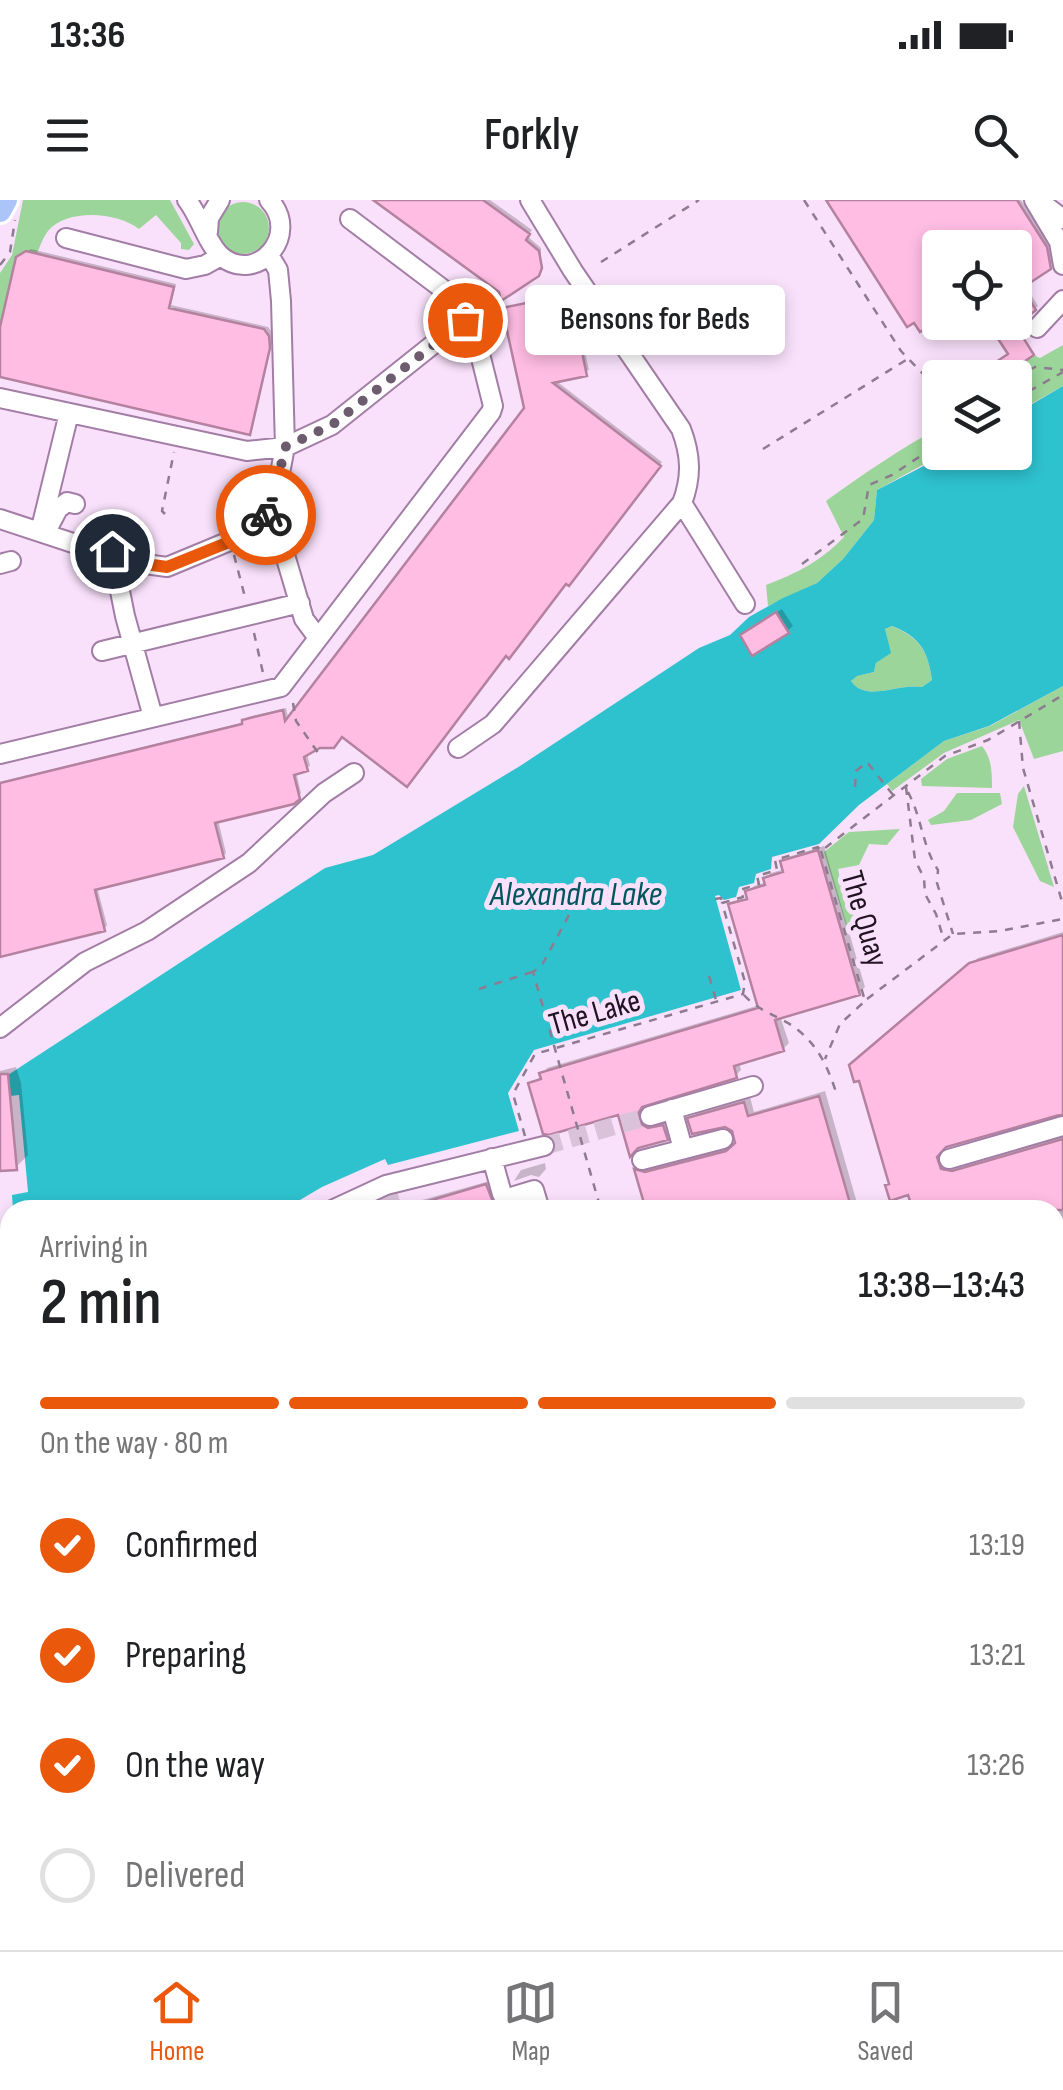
<!DOCTYPE html>
<meta charset="utf-8">
<style>
body{margin:0;font-family:"Sofia Sans Condensed",sans-serif;background:#f2f2f2;color:#202124;height:100vh;display:flex;flex-direction:column;font-size:38px;white-space:nowrap}
*{box-sizing:border-box;margin:0}
p{font-size:32px;color:#757577}
.icon{flex:none;width:55px;height:55px;fill:none;stroke:currentColor;stroke-width:2;stroke-linecap:round;stroke-linejoin:round}
.map{position:relative;flex:1;overflow:hidden}
.panel{position:absolute;left:0px;top:1000px;width:1065px;height:750px;display:flex;flex-direction:column;background:#fff;border-radius:30px 30px 0 0;box-shadow:0 5px 15px #0003}
.panel>*{flex:none}
.fabs{position:absolute;left:922px;top:30px;display:grid;gap:20px}
.fabs a{display:grid;place-items:center;width:110px;height:110px;border-radius:10px;background:#fff;box-shadow:0 5px 15px #0003;font-size:50px}
.pin{position:absolute;display:grid;place-items:center;width:85px;height:85px;color:#fff;margin:-42px;border:5px solid #fff;border-radius:50%;box-shadow:0 2px 10px #0007}
.courier{position:absolute;display:grid;place-items:center;width:100px;height:100px;margin:-50px;border:8px solid #ea580c;border-radius:50%;background:#fff;color:#222;box-shadow:0 2px 12px #0007}
.bubble{position:absolute;height:70px;border-radius:10px;background:#fff;box-shadow:0 5px 15px #0003;font-size:32px;font-weight:600;line-height:70px;text-align:center}
.summary em{font-style:normal;font-weight:600}
.summary div{display:flex;flex-direction:column-reverse}
.summary{display:flex;align-items:center;justify-content:space-between;height:170px;padding:0 40px}
h1{font-size:65px;font-weight:600;line-height:75px}
.bar{display:grid;grid-template-columns:repeat(4,1fr);gap:15px 10px;align-content:center;height:120px;padding:0 40px}
.bar i{height:12px;border-radius:8px;background:#e0e0e0}
.bar .active{background:#ea580c}
.bar p{grid-column:span 4}
ol{padding:0 40px;list-style:none}
li{display:flex;align-items:center;gap:30px;height:110px}
li p{margin-inline-start:auto}
li .icon{padding:10px;border-radius:50%;background:#ea580c;color:#fff;stroke-width:4}
li:last-child{color:#757577}
li i{width:55px;height:55px;border:5px solid #e0e0e0;border-radius:50%}
.status{display:flex;justify-content:space-between;align-items:center;height:70px;padding:0 50px;background:#fff;direction:ltr}
.status svg{height:28px;fill:currentColor}
header{display:flex;justify-content:space-between;align-items:center;height:130px;padding:0 40px;background:#fff;font-size:45px;font-weight:600}
.tabs{display:flex;justify-content:space-around;align-items:center;height:140px;border-top:2px solid #e0e0e0;background:#fff;font-size:28px;color:#757577}
.tabs a{display:grid;justify-items:center;gap:5px}
.tabs .active{color:#ea580c}
.map>svg:first-child{display:block}
</style>
<div class="status"><b>13:36</b><svg viewBox="0 0 49 12"><path d="M0 12V9h3v3zM5 12V6h3v6zM10 12V3h3v9zM15 12V0h3v12zM26 1h20v11H26zM47 4h2v5h-2z"/></svg></div>
<header><svg class="icon" aria-label="menu" viewBox="0 0 24 24"><path d="M4 6h16M4 12h16M4 18h16"/></svg>Forkly<svg class="icon" aria-label="search" viewBox="0 0 24 24"><circle cx="10" cy="10" r="6"/><path d="M15 15l6 6"/></svg></header>
<div class="map">
<svg width="1063" height="1750" viewBox="0 0 1063 1750">
<rect width="100%" height="100%" fill="#f9e1fb"/>
<path fill="#9bd599" d="M23,0h147l24,44 -5,6 -8,-1v-6l-25,-28 -17,14c-21,-17 -72,-21 -91,2 -5,6 -8,16 -11,22l-10,-2 -12,8 -15,68v-54l12,-18z
M217 28a26 26 0 1 1 52 0a26 26 0 1 1-52 0Z
M1063,145v41l-48,27v-35h-15l34,-23 6,3z
M940,227v25l4,1 -67,37 -3,30 -31,39 -26,24 -49,23 -2,-21c31,-12 54,-23 78,-48l-18,-36c37,-27 74,-52 114,-74z
M892,426c28,12 36,25 40,54l-10,7c-24,-4 -56,16 -71,-6l5,-5 18,-4 2,-9 14,-10 -5,-24z
M1063,486v65l-29,8 -15,-39 -75,33 -52,38 -5,-7 57,-43 46,-15z
M982,546c10,12 10,27 10,42l-70,-2 -1,-7 26,-20z
M1024,586l30,101 -14,-6 -27,-54 5,-33z
M957,593h43l2,11 -31,16 -40,5 -3,-5 16,-9z
M900,629l-13,16 -18,-1 -10,21 -21,4 8,39 13,10 -13,7 -22,-73 25,-20z
M0,1653l10,2v85h731l7,4 2,6h-750v-40l4,-1z
M1055,1680h8v70h-271l1,-10h262z"/>
<path fill="#2ec2cf" fill-rule="evenodd" d="M1063,186v300l-74,40 -45,15 -85,64 -40,39 -47,13 -1,12 -15,5 -2,9 -15,4 -3,10 -12,3 -5,-5 -4,1 26,94 -207,60 -26,43 11,38 -131,34 -3,-6 -63,28 -39,23h-270l-1,-15 16,-3 -9,-97 -9,1 -2,-21 317,-207 48,-13 147,-89 179,-118 31,-13 19,-18 34,-19 34,-15 26,-24 31,-39 3,-30 72,-37 66,-1v-38zM892,426c28,11 36,25 40,54l-10,7c-24,-4 -56,16 -71,-6l6,-5 17,-4 2,-9 15,-10 -6,-24z"/>
<path fill="#0003" d="M377,0h113l42,30 -5,6 14,12v22l-40,21z
M829,0h192l28,43 4,20 -29,20 14,23 -21,16 18,28 -20,-30v-72h-75v68z
M31,49l145,35 -5,21 97,22 3,4 1,12 -20,86 -3,3 -249,-57v-37l22,-83z
M572,92l17,78 -34,10 107,82 -90,118 -6,1 -60,72 -199,100 3,13 -14,6 5,21 -8,9 -75,18 8,33 -3,3 -126,31 10,38 -3,4 -104,26v-173l245,-60 3,-5 38,-9 3,13 237,-312 -21,-100z
M782,409l11,17 -6,5 -39,-1z
M824,646l41,141 -6,6 -79,23 9,27 -6,6 -44,13 2,8 -5,5 -94,32 4,12 9,5 14,-3 3,12 -6,5 -30,9 -16,-35 -89,-28 12,-8 4,-8 213,-63 -29,-100 18,-9 -1,-4 6,-6 13,-4 -2,-4 6,-5 14,-4 -2,-7 5,-5z
M1063,732v180l-119,33 -2,9 5,9 13,3 103,-30v301l-8,2v-229h-140l-5,-18 -19,-10 -33,-122 120,-102z
M16,867l5,16 7,72 -12,12 -16,2v-98z
M825,891l34,119h-211l-11,-40 5,-6 11,3 82,-23 3,-7 -5,-9 -43,-9 7,-6 53,-16 4,15z
M545,963l1,6 -7,8 -8,-2 -17,6 7,-11z
M493,980l19,25 20,-4 4,9h-149z
M9,1299h1v31l-8,-25z"/>
<path fill="#ffbde3" stroke="#b4829f" stroke-width="2.5" d="M373,0h110l47,34 -4,6 13,11 3,17 -3,8 -38,25 -2,-9z
M826,0h191l30,47 4,22 -29,19 14,22 -20,16 18,29 -34,23h-28l36,-24 -21,-32 28,3v-77h-75v71l-20,13 -6,-9 -7,4z
M26,51l148,36 -5,21 95,21 5,7 1,12 -20,87 -250,-58v-50l16,-70z
M570,94l17,82 -34,7 108,83 -92,120 -3,-2 -57,75 -3,-3 -99,131 -65,-50 -8,11h-14l-16,9 4,14 -14,4 6,24 -6,5 -79,19 9,35 -129,32 10,41 -105,26v-174l242,-59v-4l41,-10 2,11 239,-313 -22,-100z
M776,412l13,21 -37,23 -12,-21z
M818,650l42,145 -85,25 9,31 -50,15 3,12 -95,29 -4,7 3,10 7,4 15,-3 5,15 -30,8 -8,9 -12,-42 -69,20 -6,-1 -15,-51 13,-4 -2,-6 219,-65 -30,-104 19,-5 -2,-8 20,-6 -2,-7 20,-6 -3,-11z
M1063,735v179l-117,33 -9,10 4,12 11,2 111,-32v71h-150l-5,-15 -18,6 -5,-16 4,-1 -30,-103 -5,1 -5,-17 120,-102z
M0,874h8l9,96 -17,1z
M819,896l33,114h-206l-12,-41 11,3 81,-21 9,-8 -3,-12 -7,-4 -33,7 -5,-16 57,-16 4,14z
M486,984l7,18 12,8h-96l-1,-3z"/>
<g fill="none" stroke-linecap="round" stroke-linejoin="round">
<path stroke="#d9c2da" stroke-width="18" stroke-dasharray="18 9" stroke-linecap="butt" d="M544,946l106,-30
M386,985l7,25"/>
<g stroke="#a27da5" stroke-width="22">
<path id="minor" d="M187,0c12,15 21,45 34,56 35,30 81,-21 48,-56
M1034,0l25,42 4,23
M1038,0l25,19
M208,32l1,-14 11,-18
M66,38l120,31 19,-4 16,-9
M1037,128l26,-28
M0,198l247,53 38,-4 47,-22 133,-106
M682,303l63,101
M0,319l79,26 33,6 19,11 36,5 82,-34 11,-10 15,-24 10,-52 -4,-146 -3,-31 -9,-15
M260,323l22,22 22,74 14,19
M49,326l9,-17 9,-7 8,2
M40,332l29,-119
M112,351l13,65 28,101
M0,364l11,-3
M102,451l198,-48
M458,548l35,-24 189,-221c10,-26 9,-48 -1,-74l-108,-158 -43,-71
M0,554l281,-67 210,-275 2,-6 -16,-64 -29,-49 -98,-74
M0,828l85,-66 62,-31 102,-68 75,-70 30,-20
M672,909l11,40
M650,916l103,-30
M492,958l10,36
M949,959l114,-33
M642,960l81,-21
M508,998l26,-8 6,20
M332,1010l54,-25 158,-39
M0,1063l10,31
M0,1162l10,-8
M10,1189v2
M1055,1255l8,-2
M0,1283l10,-3
M1055,1471l8,-2
M0,1490l10,9
M10,1516l-4,22 4,15
M0,1688h7"/>
</g>
<g stroke="#fff" stroke-width="28">
<path id="major" d="M0,11l6,-11
M1055,1600l8,-1
M0,1605l10,3
M1055,1625h8
M0,1638l10,3
M1055,1644h8
M1055,1671h8
M772,1740l1,10"/>
</g>
<path stroke="#8e7b90" stroke-width="2.5" stroke-dasharray="8 8" stroke-linecap="butt" d="M804,0l97,151 25,26 14,22
M601,62l98,-62
M0,65l10,-13 5,-32
M1015,178l20,-11 28,3
M1015,199l48,-27
M763,249l143,-89
M165,314l-3,-3 12,-59
M234,355l12,46
M802,364l61,-45 6,-34 23,-10 48,-32
M254,433l9,40
M293,503l3,18 25,36
M1019,521l4,47 40,137
M855,587l1,-16 11,-9 26,33
M906,587l9,73 9,18 1,16 11,20 7,23
M908,592c14,26 14,54 30,78l-1,13 16,51
M821,651l44,150 -25,23 -15,35
M715,699l6,-1 1,4
M569,715l-27,50 -9,7 68,238
M709,776l7,24
M479,789l53,-17
M744,795c16,18 37,21 54,35 21,17 30,38 38,62
M867,799l86,-65 47,-3 63,-12
M525,936l-12,-42 22,-40 208,-60 2,-12 -23,-79 21,-6 -3,-7 19,-6 -2,-8 20,-6 -2,-10 43,-13 3,4 124,-95 43,-16 75,-45
M302,1010l16,-9
M0,1331l10,35
M394,1740v1
M458,1750l5,-1 3,-9"/>
<use href="#minor" stroke="#fff" stroke-width="18"/>
<use href="#major" stroke="#acc5f8" stroke-width="22"/>
</g>
<g fill="none" stroke-linecap="round" stroke-linejoin="round">
<path stroke="#6d5b6e" stroke-width="10" stroke-dasharray="0 18" d="M266,315l8,-16 11,-52 47,-22 133,-105"/>
<path stroke="#ea580c" stroke-width="12" d="M112,351l19,11 36,5 82,-33 17,-19"/>
</g>
<g text-anchor="middle" dominant-baseline="central" stroke-width="10" stroke-linejoin="round" paint-order="stroke">
<g font-size="32" fill="#211322" stroke="#f9e1fb">
<text transform="translate(864 719) rotate(74)">The Quay</text>
<text transform="translate(595 813) rotate(-16)">The Lake</text>
</g>
<g font-size="35" font-style="italic" fill="#00565d" stroke="#f9e1fb">
<text x="576" y="694">Alexandra Lake</text>
</g>
</g>
</svg>
<div class="fabs">
<a><svg class="icon" aria-label="locate" viewBox="0 0 24 24"><circle cx="12" cy="12" r="6"/><path d="M12 2v4M12 18v4M2 12h4M18 12h4"/></svg></a>
<a><svg class="icon" aria-label="layers" viewBox="0 0 24 24"><path d="M12 4l9 5-9 5-9-5zM3 14l9 5 9-5"/></svg></a>
</div>
<div class="pin" style="left:465px;top:120px;background:#ea580c"><svg class="icon" aria-label="bag" viewBox="0 0 24 24"><path d="M5 8h14l-1 12H6zM9 8a3 3 0 0 1 6 0"/></svg></div>
<div class="pin" style="left:112px;top:351px;background:#1f2937"><svg class="icon" aria-label="home" viewBox="0 0 24 24"><path d="M3 11l9-7 9 7M6 9v11h12V9"/></svg></div>
<div class="courier" style="left:266px;top:315px"><svg class="icon" aria-label="bike" viewBox="0 0 24 24"><circle cx="6" cy="16" r="4"/><circle cx="18" cy="16" r="4"/><path d="M6 16l4-8h5l3 8M10 8l3 8H6M13 5h3"/></svg></div>
<div class="bubble" style="left:525px;top:85px;width:260px">Bensons for Beds</div>
<section class="panel">
<div class="summary"><div><h1>2 min</h1><p>Arriving in</p></div><em>13:38–13:43</em></div>
<div class="bar"><i class="active"></i><i class="active"></i><i class="active"></i><i></i><p>On the way · 80 m</p></div>
<ol>
<li><svg class="icon" aria-label="check" viewBox="0 0 24 24"><path d="M5 12l5 5 9-10"/></svg>Confirmed<p>13:19</p></li>
<li><svg class="icon" aria-label="check" viewBox="0 0 24 24"><path d="M5 12l5 5 9-10"/></svg>Preparing<p>13:21</p></li>
<li><svg class="icon" aria-label="check" viewBox="0 0 24 24"><path d="M5 12l5 5 9-10"/></svg>On the way<p>13:26</p></li>
<li><i></i>Delivered</li>
</ol>
</section>
</div>
<nav class="tabs">
<a class="active"><svg class="icon" aria-label="home" viewBox="0 0 24 24"><path d="M3 11l9-7 9 7M6 9v11h12V9"/></svg>Home</a>
<a><svg class="icon" aria-label="map" viewBox="0 0 24 24"><path d="M3 6l6-2 6 2 6-2v14l-6 2-6-2-6 2zM9 4v14M15 6v14"/></svg>Map</a>
<a><svg class="icon" aria-label="saved" viewBox="0 0 24 24"><path d="M7 4h10v16l-5-4-5 4z"/></svg>Saved</a>
</nav>
